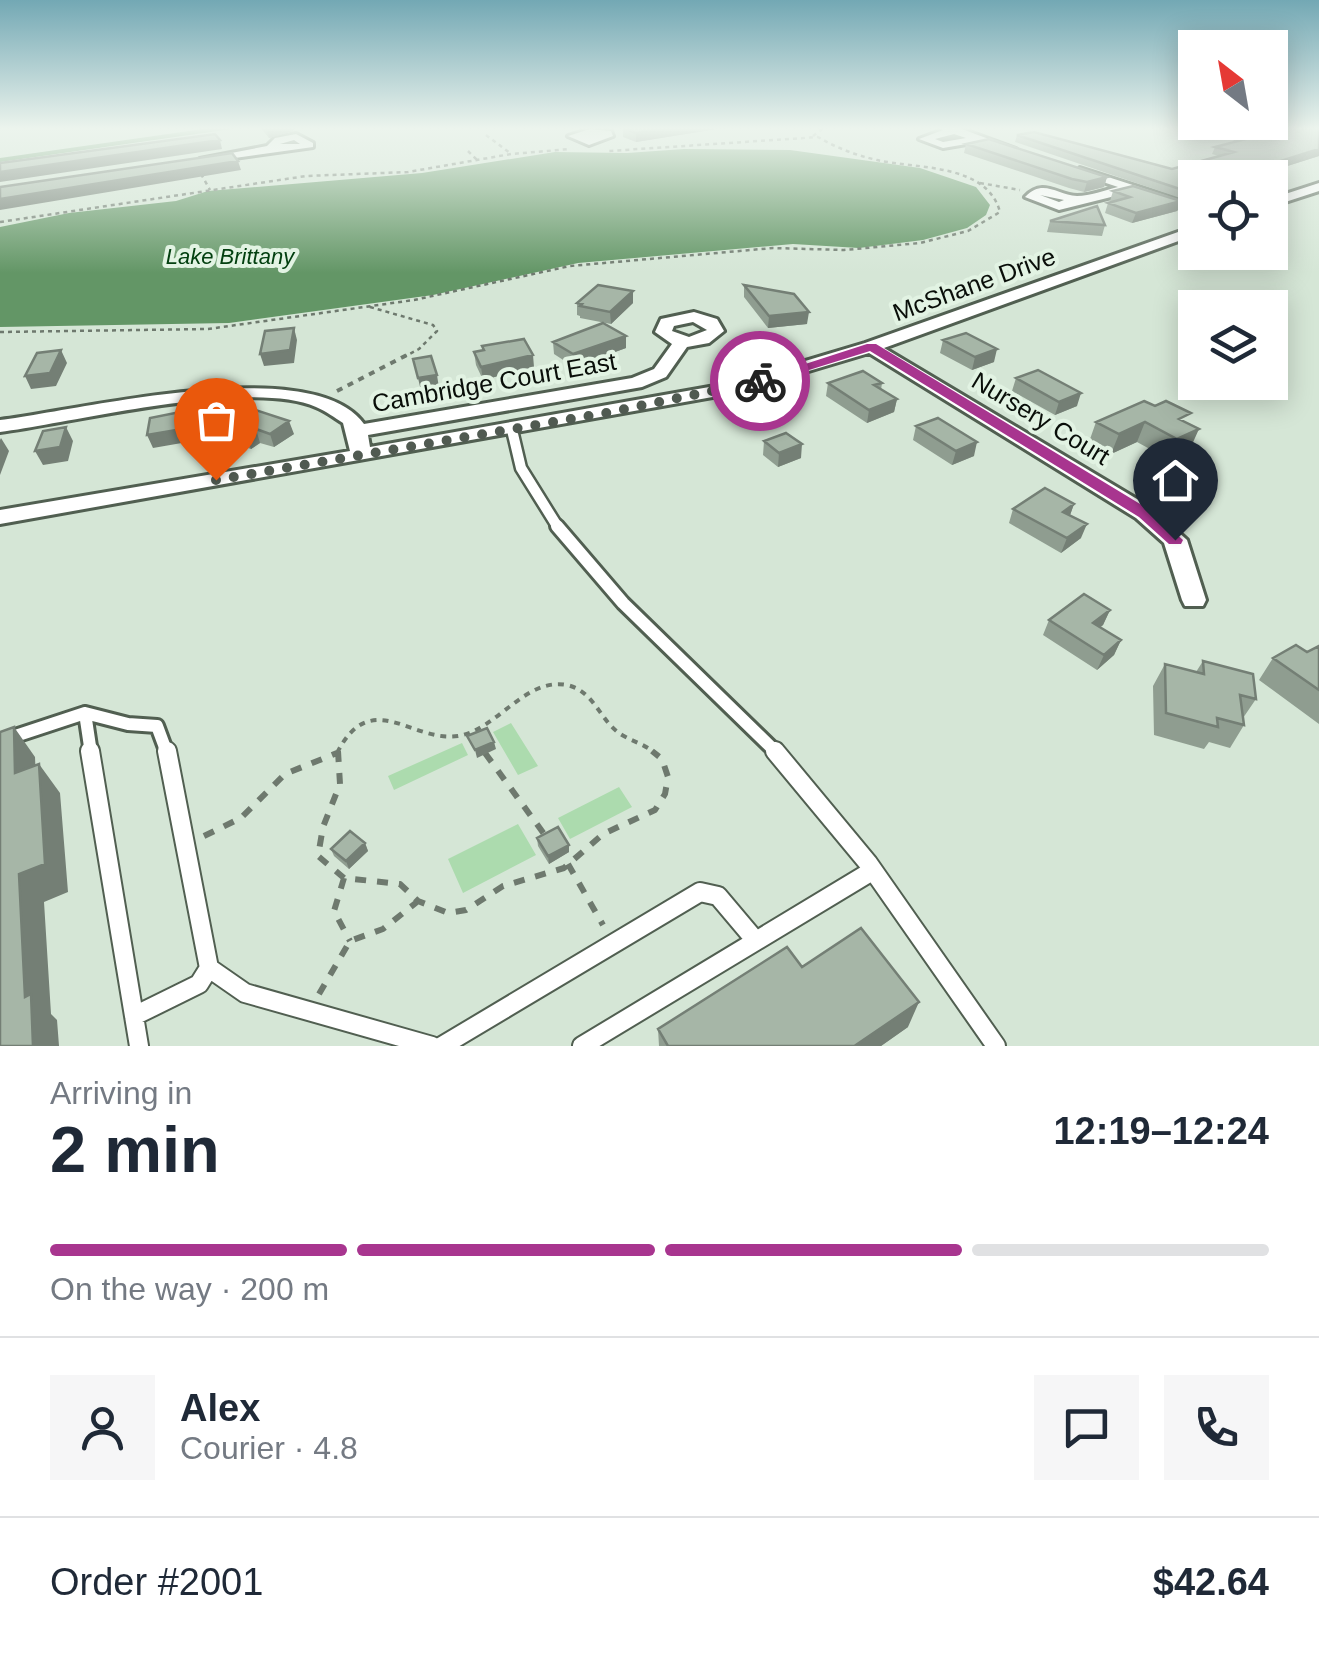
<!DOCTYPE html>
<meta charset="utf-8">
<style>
body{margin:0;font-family:Arial,sans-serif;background:#f6f6f7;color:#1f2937;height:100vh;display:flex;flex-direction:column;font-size:38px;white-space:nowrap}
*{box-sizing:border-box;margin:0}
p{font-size:32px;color:#747a83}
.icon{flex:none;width:55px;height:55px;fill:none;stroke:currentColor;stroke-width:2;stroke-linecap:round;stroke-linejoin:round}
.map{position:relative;height:1046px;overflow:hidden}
.drawer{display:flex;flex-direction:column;background:#fff;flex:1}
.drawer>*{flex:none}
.needle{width:65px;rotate:329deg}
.tools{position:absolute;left:1178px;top:30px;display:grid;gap:20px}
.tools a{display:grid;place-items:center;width:110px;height:110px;border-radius:0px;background:#fff;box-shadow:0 5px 25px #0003;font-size:50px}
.pin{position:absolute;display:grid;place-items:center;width:85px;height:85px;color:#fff;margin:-102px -42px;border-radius:50% 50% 50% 0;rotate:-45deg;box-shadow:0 0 10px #0007}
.pin .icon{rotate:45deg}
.courier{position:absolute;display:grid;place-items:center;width:100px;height:100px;margin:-50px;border:8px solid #a8358f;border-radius:50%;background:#fff;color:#222;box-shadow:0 2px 12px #0007}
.overview em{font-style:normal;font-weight:800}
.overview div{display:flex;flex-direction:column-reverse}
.overview{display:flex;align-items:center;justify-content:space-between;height:170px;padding:0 50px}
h1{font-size:65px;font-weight:800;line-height:75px}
.bar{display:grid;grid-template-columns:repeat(4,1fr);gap:15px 10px;align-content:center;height:120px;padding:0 50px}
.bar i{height:12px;border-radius:8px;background:#e0e1e3}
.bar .active{background:#a8358f}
.bar p{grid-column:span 4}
.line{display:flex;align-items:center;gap:25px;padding:0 50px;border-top:2px solid #e0e1e3}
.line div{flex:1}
.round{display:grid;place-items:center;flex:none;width:105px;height:105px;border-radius:0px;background:#f6f6f7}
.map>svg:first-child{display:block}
</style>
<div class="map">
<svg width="1319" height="1046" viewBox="0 0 1319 1046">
<rect width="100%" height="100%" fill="#d5e6d6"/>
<path fill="#acdbae" d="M511,723l27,43 -20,9 -25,-43z
M462,743l6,12 -74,35 -6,-14z
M619,787l13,20 -62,32 -12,-21z
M518,824l18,31 -73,38 -15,-34z"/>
<path fill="#639666" d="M684,149l106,1 130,18 56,19 14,18 -4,10 -19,13 -44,12 -64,8 -66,-4 -215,19 -145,32 -204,28 -229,4v-100l69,-14 107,-12 32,-10 214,-18 133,-21 72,1z"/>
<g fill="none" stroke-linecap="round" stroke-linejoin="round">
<path stroke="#639666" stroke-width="4" d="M0,160l231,-33"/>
<g stroke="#515f51" stroke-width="15">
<path id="service-far2" d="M512,430l9,38 38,61"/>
</g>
<g stroke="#515f51" stroke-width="18">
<path id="service-far1" d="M557,526l66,77 154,150
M85,713l43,11 29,2 10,27
M0,741l85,-28 6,40"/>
</g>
<g stroke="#515f51" stroke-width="22">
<path id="service" d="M90,751l49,295
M775,751l93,112 128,183
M209,968l36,25 187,53
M134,1016l65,-32 10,-16 -42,-217
M442,1046l258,-154 18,4 38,45
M582,1046l290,-175"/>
</g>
<g stroke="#515f51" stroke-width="6">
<path id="minor" d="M939,127l20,1 57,21 -5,3 -33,-10 -35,6 -24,-9 24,-9zM954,134l12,4 -23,4 -8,-3z
M590,129l21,2 2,5 -24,9 -21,-9z
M296,134l17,9v4l-107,15 -6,-3 67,-13 8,-8zM294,140l6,4h-20z
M1080,168l115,37v8l-64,-21 -72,18 -34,-13c18,-19 32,-2 52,-1 13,0 28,-6 41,-9l-42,-14zM1040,195l24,5 -5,2z
M1319,183v8l-49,16v-8z
M1195,226v9l-311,113 268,160 35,32 19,60 -3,6h-18l-3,-6 -18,-57 -28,-25 -267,-165 -134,40 -735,131v-14l350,-59 -7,-28c-8,-5 -17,-12 -27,-16 -67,-29 -239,15 -316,25v-12c78,-9 312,-69 364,4l268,-46 22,-9 18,-25 -17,-12 6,-13 33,-7 23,7 7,12 -15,12 -22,4 -21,30 -24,10 -274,48 2,12 362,-64 133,-40zM693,322l14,8 -18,7 -17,-6 2,-5z"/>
</g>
<path stroke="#6e796e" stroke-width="2.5" stroke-dasharray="4 4" stroke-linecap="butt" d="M486,135l24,18
M813,136l12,-9
M468,151l9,9
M201,174l9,16
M980,183l40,7
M0,222l306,-46 102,-4 103,-18 59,-5
M370,307l63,18 4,6 -18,18 -17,9
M0,332l208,-3 206,-29 156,-34 203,-18 71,2 76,-7 48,-12 32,-19c-13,-49 -84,-43 -123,-52 -22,-5 -40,-12 -59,-23l-209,14"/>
<path stroke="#6e796e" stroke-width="4" stroke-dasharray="6 6" stroke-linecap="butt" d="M337,391l70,-36
M337,753c34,-67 75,-10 121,-17 39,-6 67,-59 109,-51 28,6 33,37 55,50 12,7 22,9 33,18"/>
<path stroke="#6e796e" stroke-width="6" stroke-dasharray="11 11" stroke-linecap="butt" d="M338,751l2,33 -17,43 -5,29 26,22 56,6 18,17 30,12 18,-3 37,-24 61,-18 39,-34 52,-24 10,-16 3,-17 -6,-18 -10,-8
M485,753l62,85
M204,836l37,-18 44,-44 52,-21
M568,864l35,61
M344,878l-10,33 16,30
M319,994l31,-53 33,-12 34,-27"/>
<use href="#service-far2" stroke="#fff" stroke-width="10"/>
<use href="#service-far1" stroke="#fff" stroke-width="12"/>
<use href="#service" stroke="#fff" stroke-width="18"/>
<use href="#minor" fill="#fff" fill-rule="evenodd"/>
</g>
<path fill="#8f9d90" d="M260,127h34l-1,4 -24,7z
M630,127h99l-93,15 -13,-5v-9z
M1319,127v29l-63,20 -61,2v25l-180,-61 2,-7 155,34 47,-13 -7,-2 3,-7 18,-5 2,-6z
M966,144l141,33 -3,10 -20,5 -15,-4 -105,-35z
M1113,191l68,10 -4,10 -45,12 -27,-10 3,-10 5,-1 -3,-1z
M1050,221l55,4 -3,11 -55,-4z
M744,285l63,39 -39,4 -24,-31z
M577,303h56l-22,21 -31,-6v-2l-3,-1z
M626,336v12l-52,19 -20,-13 -1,-12z
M943,340l51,22 -22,8 -32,-17z
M482,346l52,21 -51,13 -7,-15 -2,-13 8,-1z
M1016,378l61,28 -22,9 -43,-24z
M828,383h54l-1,7 16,9 -3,13 -27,11 -41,-27z
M204,421l90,13 -20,13 -14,-4 -9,6 -42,-14z
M1096,422h91l3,27 -22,10 -31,-17 -26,12 -22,-12z
M916,426l58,30 -22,9 -39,-25z
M764,441l37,17 -23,9 -15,-12z
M1074,504l-4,11 11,23 -20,15 -52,-30 4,-14z
M1110,610l-7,15 -3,2 21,13 -7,15 -17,15 -54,-35 6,-15z
M1319,646v78l-60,-44 14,-22 34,-6z
M1203,661l53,38 -13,19 1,7 -14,23 -21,-6 -5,7 -50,-14 -1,-49 12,-22 31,8z
M537,838l32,14 -20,12 -11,-18z
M365,843l3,8 -19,18 -15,-13 -3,-7z
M802,967l106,60 -27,19h-222l-1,-17z"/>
<path fill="#747f75" d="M277,127h17l-1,4 -24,7 -2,-8z
M677,127h52l-93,15v-9z
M220,140l2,9 -222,33v-10z
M1319,149v7l-63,20 -1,2h-18l15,-8z
M238,161l3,9 -241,40v-11z
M1107,177l-3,10 -20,5 3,-10z
M1181,201l-4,10 -45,12 4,-10z
M633,291v12l-22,21 -1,-12z
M809,312l-2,12 -39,4 1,-12z
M294,328l3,12 -3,23 -30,3 -4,-12z
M626,336v12l-52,19 -1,-13z
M997,349l-3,13 -22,8 3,-13z
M61,350l6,13 -11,23 -25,3 -6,-13z
M533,355l1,12 -51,13 -2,-13z
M437,375l2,13 -18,3 -3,-13z
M1081,393l-4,13 -22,9 4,-13z
M897,399l-3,13 -27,11 2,-13z
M195,409l5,13 -1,18 -46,8 -6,-13z
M289,421l5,13 -20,13 -4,-13z
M1145,422l-8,20 -26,12 8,-20z
M66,427l7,14 -5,20 -25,4 -8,-14z
M256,429l4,14 -9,6 -5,-14z
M1199,429l-9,20 -22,10 9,-20z
M1,438l8,13 -9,24v-35z
M977,442l-3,14 -22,9 4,-14z
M802,444l-1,14 -23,9 1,-14z
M1074,504l-5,14 -6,-6z
M1087,524l-6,14 -20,15 6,-15z
M1110,610l-7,15 -16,13 6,-15z
M1121,640l-7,15 -17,15 7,-15z
M14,727l21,30 2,45 -22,-29z
M494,742l2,7 -19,9 -2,-8z
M39,764l21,29 8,99 -24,10 7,112 6,6 2,26h-26l-8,-49 -6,-123z
M365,843l3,8 -19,18 -3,-8z
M569,845v7l-20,12 -1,-8z
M919,1002l-11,25 -27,19h-26z"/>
<path fill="#a6b6a7" stroke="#747f75" stroke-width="2.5" d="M630,127h47l-41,6 -13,-5z
M1282,127h37v22l-67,21 5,2 -19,6h-43v16l-178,-59 17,-3 138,37 62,-17 -19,-5 31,-8 -11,-3z
M215,134l5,6 -220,32v-9z
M989,139l118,38 -20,5 -15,-3 -106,-35z
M232,153l6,8 -238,38v-12z
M1133,186l48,15 -45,12 -28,-10 22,-6 -17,-6z
M1097,206l8,19 -55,-4z
M598,285l35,6 -23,21 -30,-6 2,-2 -5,-1z
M744,285l50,9 15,18 -40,4z
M603,323l23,13 -53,18 -20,-12z
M294,328l-4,22 -30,4 5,-23z
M966,333l31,16 -22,8 -32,-17z
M524,339l9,16 -52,12 -7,-15 10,-2 -2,-4z
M61,350l-11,23 -25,3 12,-23z
M431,356l6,19 -19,3 -5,-19z
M1038,370l43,23 -22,9 -43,-24z
M863,371l19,12 -8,2 23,14 -28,11 -41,-27z
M1144,401l11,5 11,-5 25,12 -12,6 20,10 -22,10 -32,-17 -26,12 -23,-12z
M234,403l55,18 -19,13 -14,-5 -10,6 -42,-14z
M195,409l-1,18 -47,8 3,-17z
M938,418l39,24 -21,9 -40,-25z
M66,427l-6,20 -25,4 8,-20z
M786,433l16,11 -23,9 -15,-12z
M1045,488l29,16 -11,8 24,12 -20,14 -54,-29z
M1084,594l26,16 -17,13 28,17 -17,15 -55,-35z
M1296,645l11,7 12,-6v44l-46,-32z
M1203,661l50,13 3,25 -16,-4 4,30 -27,-7 1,9 -52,-14 -1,-49 39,10z
M14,727l1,46 24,-9 6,100 -26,10 6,123 6,-3 2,52h-33v-314z
M487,728l7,14 -19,8 -8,-14z
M558,827l11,18 -21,11 -11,-18z
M350,831l15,12 -19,18 -15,-12z
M861,928l58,74 -63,43 1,1h-189l-10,-17 129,-82 15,20z"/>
<linearGradient id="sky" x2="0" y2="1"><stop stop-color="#73a8b4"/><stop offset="0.47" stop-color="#ecf4ed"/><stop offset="1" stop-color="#ecf4ed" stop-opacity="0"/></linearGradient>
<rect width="1319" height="273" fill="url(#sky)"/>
<path fill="#a8358f" d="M867,344h9l274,166 33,30 -2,4h-12l-30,-27 -269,-166 -106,33 -11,-3z"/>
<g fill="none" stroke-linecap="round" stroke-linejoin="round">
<path stroke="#505a51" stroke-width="10" stroke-dasharray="0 18" d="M216,480l390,-67 154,-32"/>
</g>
<g text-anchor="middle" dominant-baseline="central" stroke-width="8" stroke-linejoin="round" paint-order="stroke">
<g font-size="22" font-style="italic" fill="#034010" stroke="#e2f3e3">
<text x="230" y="256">Lake Brittany</text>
</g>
<g font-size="25" fill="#090e09" stroke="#e2f3e3">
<text transform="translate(974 284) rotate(-20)">McShane Drive</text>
<text transform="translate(494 382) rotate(-10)">Cambridge Court East</text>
<text transform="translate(1041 418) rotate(31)">Nursery Court</text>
</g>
</g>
</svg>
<div class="tools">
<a><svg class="needle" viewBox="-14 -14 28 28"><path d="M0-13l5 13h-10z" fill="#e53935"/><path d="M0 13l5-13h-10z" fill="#747a83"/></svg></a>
<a><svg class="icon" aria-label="locate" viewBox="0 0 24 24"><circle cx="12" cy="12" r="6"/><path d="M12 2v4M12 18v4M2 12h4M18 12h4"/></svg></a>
<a><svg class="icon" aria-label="layers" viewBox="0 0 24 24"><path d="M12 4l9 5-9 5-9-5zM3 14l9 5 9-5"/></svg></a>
</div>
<div class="pin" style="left:216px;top:480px;background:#ea580c"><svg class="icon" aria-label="bag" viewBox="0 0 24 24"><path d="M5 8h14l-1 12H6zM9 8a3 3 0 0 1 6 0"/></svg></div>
<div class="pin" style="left:1175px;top:540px;background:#1f2937"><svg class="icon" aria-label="home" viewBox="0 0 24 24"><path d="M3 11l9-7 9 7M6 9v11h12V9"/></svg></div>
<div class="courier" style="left:760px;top:381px"><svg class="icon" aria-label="bike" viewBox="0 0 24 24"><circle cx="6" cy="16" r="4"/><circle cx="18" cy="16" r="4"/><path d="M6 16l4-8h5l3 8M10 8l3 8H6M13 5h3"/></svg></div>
</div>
<section class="drawer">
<div class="overview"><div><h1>2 min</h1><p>Arriving in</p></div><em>12:19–12:24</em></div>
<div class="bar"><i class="active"></i><i class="active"></i><i class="active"></i><i></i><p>On the way · 200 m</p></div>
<div class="line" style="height:180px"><a class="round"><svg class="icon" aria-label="person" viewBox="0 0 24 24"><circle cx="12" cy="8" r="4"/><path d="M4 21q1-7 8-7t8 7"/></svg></a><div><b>Alex</b><p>Courier · 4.8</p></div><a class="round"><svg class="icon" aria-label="chat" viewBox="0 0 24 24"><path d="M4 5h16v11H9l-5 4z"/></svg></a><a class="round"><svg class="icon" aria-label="phone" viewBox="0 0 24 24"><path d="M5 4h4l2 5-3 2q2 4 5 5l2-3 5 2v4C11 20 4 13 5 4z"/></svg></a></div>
<div class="line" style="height:130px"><div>Order #2001</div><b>$42.64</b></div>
</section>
